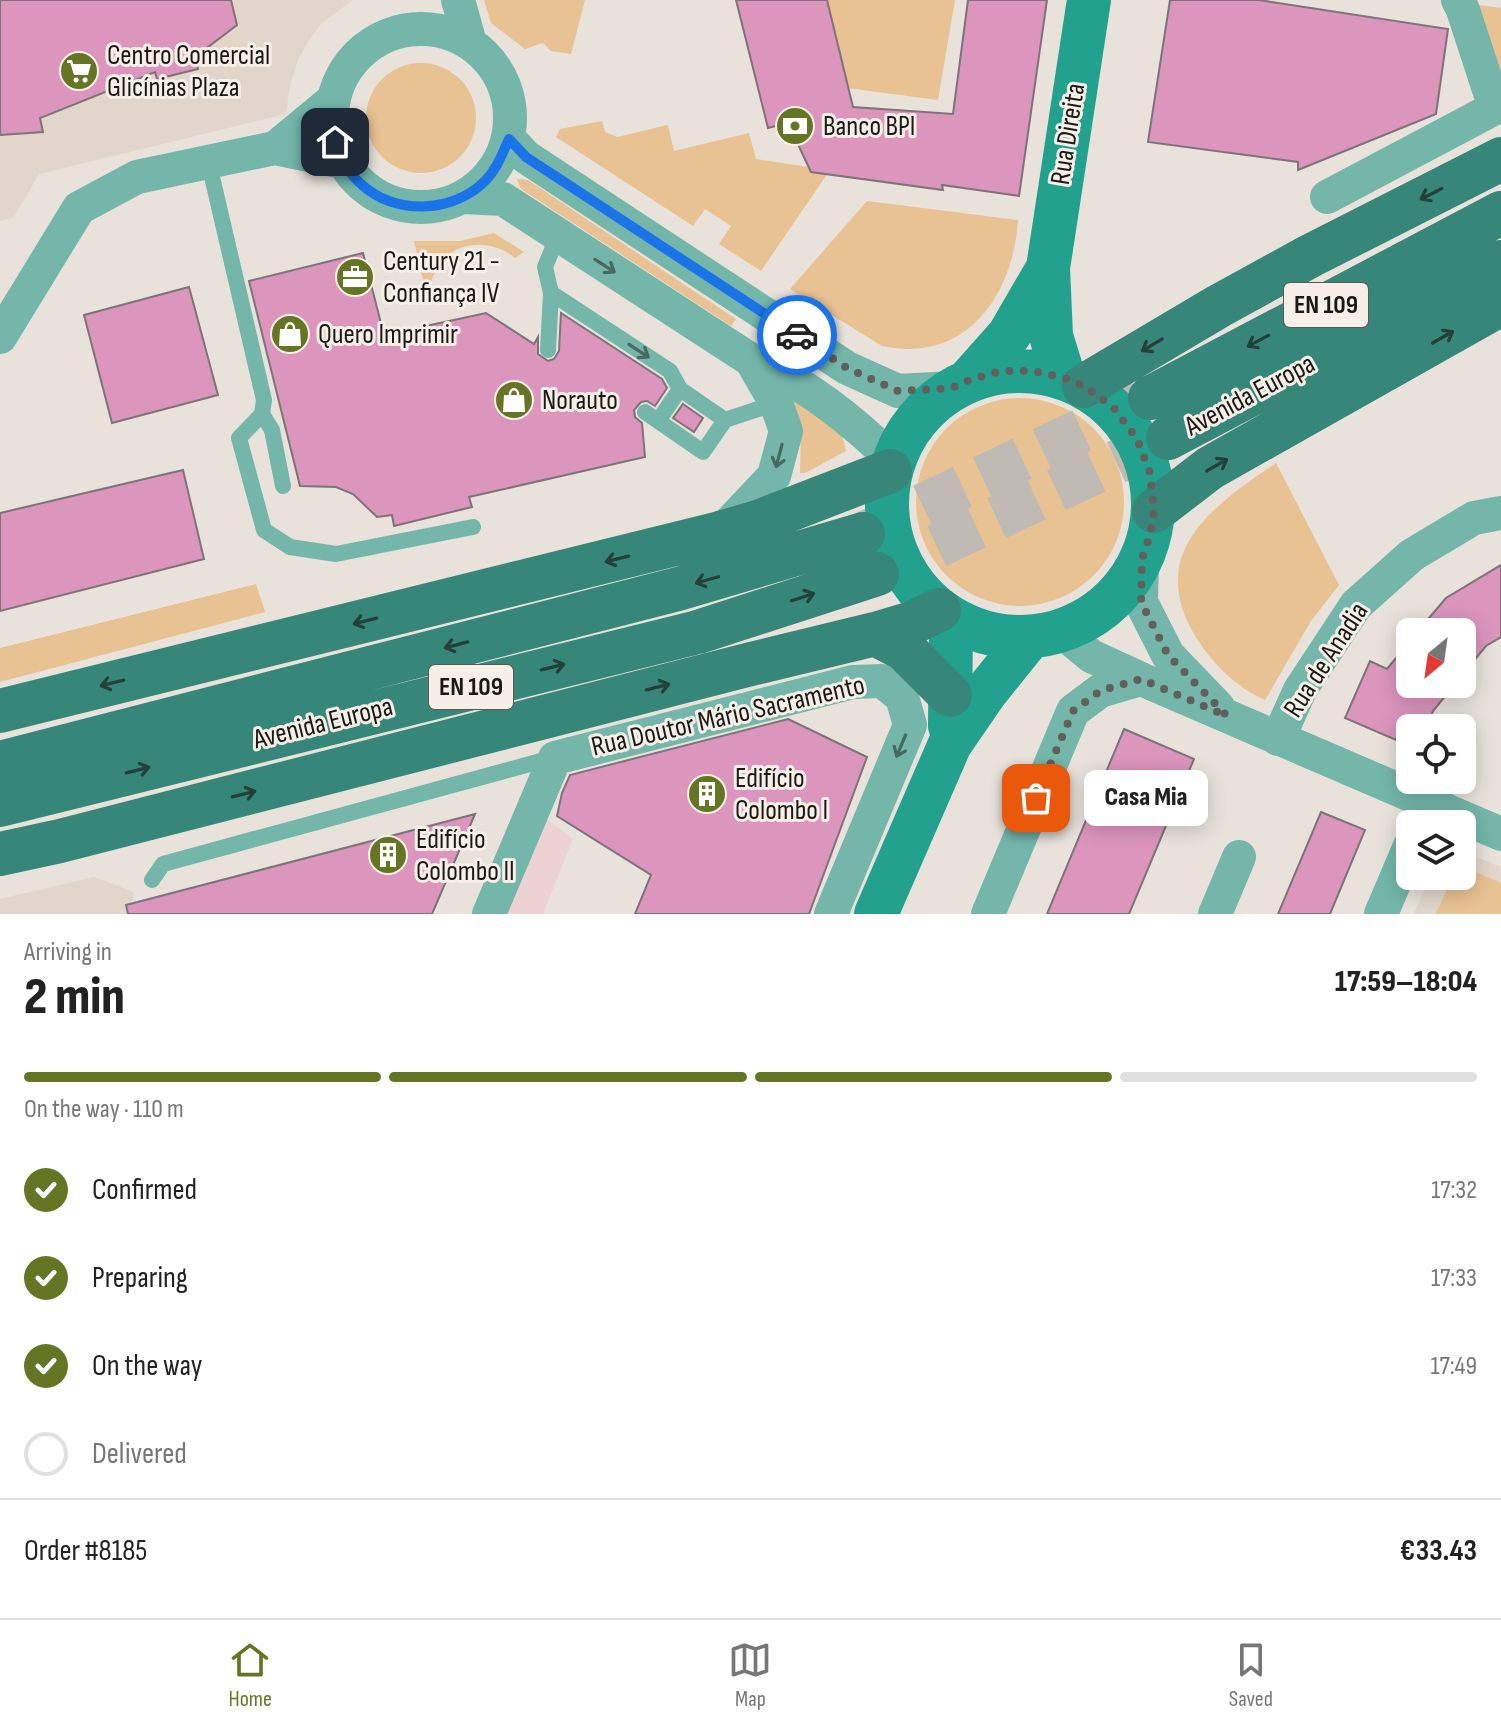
<!DOCTYPE html>
<meta charset="utf-8">
<style>
body{margin:0;font-family:"Sofia Sans Condensed",sans-serif;background:#f2f2f2;color:#222;height:100vh;display:flex;flex-direction:column;font-size:30px;white-space:nowrap}
*{box-sizing:border-box;margin:0}
p{font-size:26px;color:#767676}
.icon{flex:none;width:44px;height:44px;fill:none;stroke:currentColor;stroke-width:2;stroke-linecap:round;stroke-linejoin:round}
.map{position:relative;height:914px;overflow:hidden}
.panel{display:flex;flex-direction:column;background:#fff;flex:1}
.panel>*{flex:none}
.needle{width:52px;rotate:209deg}
.controls{position:absolute;left:1396px;top:618px;display:grid;gap:16px}
.controls a{display:grid;place-items:center;width:80px;height:80px;border-radius:12px;background:#fff;box-shadow:0 4px 20px #0003;font-size:40px}
.pin{position:absolute;display:grid;place-items:center;width:68px;height:68px;color:#fff;margin:-34px;border-radius:16px;box-shadow:0 4px 12px #0006}
.courier{position:absolute;display:grid;place-items:center;width:80px;height:80px;margin:-40px;border:6px solid #1a73e8;border-radius:50%;background:#fff;color:#222;box-shadow:0 2px 10px #0007}
.bubble{position:absolute;height:56px;border-radius:12px;background:#fff;box-shadow:0 4px 20px #0003;font-size:26px;font-weight:800;line-height:56px;text-align:center}
.summary em{font-style:normal;font-weight:800}
.summary div{display:flex;flex-direction:column-reverse}
.summary{display:flex;align-items:center;justify-content:space-between;height:136px;padding:0 24px}
h1{font-size:52px;font-weight:800;line-height:60px}
.bar{display:grid;grid-template-columns:repeat(4,1fr);gap:12px 8px;align-content:center;height:96px;padding:0 24px}
.bar i{height:10px;border-radius:6px;background:#e0e0e0}
.bar .selected{background:#647523}
.bar p{grid-column:span 4}
.line{display:flex;align-items:center;gap:20px;padding:0 24px;border-top:2px solid #e0e0e0}
.line div{flex:1}
ol{padding:0 24px;list-style:none}
li{display:flex;align-items:center;gap:24px;height:88px}
li p{margin-inline-start:auto}
li .icon{padding:8px;border-radius:50%;background:#647523;color:#fff;stroke-width:4}
li:last-child{color:#767676}
li i{width:44px;height:44px;border:4px solid #e0e0e0;border-radius:50%}
.menu{display:flex;justify-content:space-around;align-items:center;height:112px;border-top:2px solid #e0e0e0;background:#fff;font-size:22px;color:#767676}
.menu a{display:grid;justify-items:center;gap:4px}
.menu .selected{color:#647523}
.map>svg:first-child{display:block}
</style>
<div class="map">
<svg width="1501" height="914" viewBox="0 0 1501 914">
<rect width="100%" height="100%" fill="#e8e2db"/>
<path fill="#e1d6c9" d="M0,0h353l-31,23 -13,17 -11,20 -8,25 -4,29 -247,60 -25,43 -14,4z
M1462,851l39,16v47h-87l16,-38h32z
M94,877l40,15 -5,22h-129v-15z"/>
<path fill="#ecd2d3" d="M543,816l30,23 -30,75h-38z"/>
<path fill="#e8c293" d="M484,0h101l-14,54 -20,-3 -8,-8 -18,6 -34,-26z
M819,0h136l-17,100 -106,-14z
M1479,5l22,3v62c-20,-14 -18,-43 -22,-65z
M366 118a55 55 0 1 1 110 0a55 55 0 1 1-110 0Z
M602,121l3,11 12,5 51,-12 6,26 75,-18 7,26 74,11 -69,101 -42,-27 12,-18 -26,-17 -12,17 -137,-89 4,-8z
M517,179l11,1 208,139 -5,7 -210,-137z
M867,201l151,19c-5,76 -52,144 -136,126l-92,-57z
M494,233l30,19 -9,6c-21,-18 -58,-19 -75,6 -6,8 -10,20 -14,30l-12,-53h46z
M785,384l57,50 4,17 -41,22h-5l1,-44z
M916 502a104 104 0 1 1 208 0a104 104 0 1 1-208 0Z
M1276,463l63,122 -28,36 -46,79c-29,-13 -51,-35 -68,-61 -53,-85 14,-132 79,-176z
M256,584l9,28 -265,70v-34z
M1462,866l39,17v31h-65l17,-38h9z"/>
<path fill="#dc95bd" stroke="#7c7478" stroke-width="2" d="M0,0h231l6,25 -42,32 3,12 -41,10 -2,-7 -115,46 3,14 -43,3z
M736,0h91l26,107 100,7 15,-114h79l-28,196 -77,-11 1,5 -132,-18 -23,-49 -20,5z
M1170,0h89l189,29 -12,85 -138,56v-8l-150,-20z
M363,253l21,82 102,-22 48,31 4,-7v17l10,7 6,-2 5,-8 2,-38 101,66 5,9 -12,18 -8,-5 -6,1 -7,8 1,7 7,6 3,34 -176,40 3,10 -78,19 -2,-11 -15,2 -24,-23 -17,-7 -36,-1 -51,-205z
M189,287l29,108 -106,28 -28,-108z
M683,404l20,14 -9,14 -21,-14z
M183,470l21,89 -204,52v-98z
M1501,565v72l-15,9 -24,29v-43h-45l29,-34z
M1410,641v43h45l-22,27 -7,17h-16v18l-65,-28 25,-57 17,8z
M788,719l79,38 -58,157h-174l16,-39 -94,-59 5,-23 8,-18z
M1124,729l70,30 -65,155h-82z
M1321,812l44,18 -35,84h-52z
M475,814l-43,100h-304l-2,-9z"/>
<g fill="none" stroke-linecap="round" stroke-linejoin="round">
<path stroke="#bfbab4" stroke-width="44" stroke-dasharray="44 22" stroke-linecap="butt" d="M863,534l287,-136
M877,574l291,-136"/>
<path stroke="#74b7aa" stroke-width="16" d="M209,164l55,236 -2,14 -23,24 25,92 26,17 46,7 137,-27
M551,293l119,78 10,18 45,31 51,-17
M548,350l3,-57 -6,-26 13,-32
M645,412l58,40 22,-32
M262,414l10,16 11,56
M658,421l22,-32
M152,880l11,-16 389,-106"/>
<path stroke="#74b7aa" stroke-width="34" d="M458,0l12,43
M1458,0l5,10 32,98 6,-3
M332 118a89 89 0 1 1 178 0a89 89 0 1 1-178 0Z
M509,139l17,18 321,211 51,23 54,-3
M275,148l58,-48
M463,197l40,2 248,161c54,22 100,59 142,100
M1327,197l168,-89
M0,337l79,-129 58,-31 138,-29 68,14
M720,533l54,-57 12,-45 -10,-28 -25,-43
M1142,559l-1,43 27,53 50,52
M1061,631l30,25 50,23 360,155
M1278,739l22,-49 56,-85 56,-50 62,-37 27,-5
M489,914l66,-156 298,-76 29,-1 20,16 8,28 -79,189
M988,914l85,-203 27,-20 41,-12
M1215,914l24,-57
M1381,914l29,-68"/>
<path stroke="#22a18e" stroke-width="44" d="M887 504a133 133 0 1 1 266 0a133 133 0 1 1-266 0Z
M1064,378l-13,-42 -3,-68 41,-268
M969,380l40,-45 39,-67
M950,726l1,-107
M876,914l74,-170 35,-51 45,-56"/>
<path stroke="#368779" stroke-width="44" d="M1084,386l135,-80 91,-50 191,-97
M1150,398l351,-185
M1168,438l333,-176
M1154,511l56,-43 291,-164
M875,634l29,15 46,46
M0,711l720,-178 38,-11 132,-51
M0,763l678,-174 185,-55
M0,805l698,-173 179,-58
M0,854l60,-13 691,-177 124,-30 37,-11 27,-13"/>
</g>
<defs><path id="oneway-shaft" d="M-6 0H5M1.5-3L5.5 0L1.5 3" fill="none" stroke-width="1.6" stroke-linecap="round" stroke-linejoin="round" transform="scale(2)"/></defs>
<g stroke="#244039">
<use href="#oneway-shaft" transform="translate(1431 194) rotate(153)"/>
<use href="#oneway-shaft" transform="translate(1443 337) rotate(-30)"/>
<use href="#oneway-shaft" transform="translate(1258 341) rotate(152)"/>
<use href="#oneway-shaft" transform="translate(1152 345) rotate(149)"/>
<use href="#oneway-shaft" transform="translate(1217 465) rotate(-30)"/>
<use href="#oneway-shaft" transform="translate(617 559) rotate(166)"/>
<use href="#oneway-shaft" transform="translate(707 580) rotate(164)"/>
<use href="#oneway-shaft" transform="translate(803 597) rotate(-18)"/>
<use href="#oneway-shaft" transform="translate(365 621) rotate(166)"/>
<use href="#oneway-shaft" transform="translate(456 645) rotate(165)"/>
<use href="#oneway-shaft" transform="translate(553 667) rotate(-14)"/>
<use href="#oneway-shaft" transform="translate(112 683) rotate(166)"/>
<use href="#oneway-shaft" transform="translate(658 687) rotate(-14)"/>
<use href="#oneway-shaft" transform="translate(138 770) rotate(-14)"/>
<use href="#oneway-shaft" transform="translate(244 794) rotate(-14)"/>
</g>
<g stroke="#486860">
<use href="#oneway-shaft" transform="translate(605 266) rotate(33)"/>
<use href="#oneway-shaft" transform="translate(639 351) rotate(33)"/>
<use href="#oneway-shaft" transform="translate(779 456) rotate(105)"/>
<use href="#oneway-shaft" transform="translate(901 746) rotate(113)"/>
</g>
<g fill="none" stroke-linecap="round" stroke-linejoin="round">
<path stroke="#635f5b" stroke-width="8" stroke-dasharray="0 14.4" d="M797,335l50,33 51,23 54,-3 17,-8 31,-9h33l31,7 20,8 30,22 23,31 13,34 4,38 -4,24 -8,24 -1,43 27,53 59,61 -86,-37 -41,12 -27,20 -37,87"/>
<path stroke="#1a73e8" stroke-width="10" d="M335,142c6,15 13,31 26,42 33,31 91,30 124,-3 12,-12 17,-27 24,-42l17,18 271,178"/>
</g>
<defs>
<g id="supermarket-disc" transform="scale(2)"><circle r="9.5" fill="#647523" stroke="#f5efe8"/><path d="M-6-5.5h2.5l.6 2H6L4.5 2H-2.5L-4.4-4H-6ZM-1.5 3.2a1.3 1.3 0 1 0 .1 0ZM3 3.2a1.3 1.3 0 1 0 .1 0Z" fill="#fff"/></g>
<g id="bank-disc" transform="scale(2)"><circle r="9.5" fill="#647523" stroke="#f5efe8"/><path d="M-6-4H6V4H-6ZM0-2.3a2.3 2.3 0 1 0 0 4.6a2.3 2.3 0 1 0 0-4.6Z" fill="#fff"/></g>
<g id="office-disc" transform="scale(2)"><circle r="9.5" fill="#647523" stroke="#f5efe8"/><path d="M-6-3h4V-5.5h4V-3h4V5H-6ZM-1-4.5V-3h2v-1.5ZM-6 0V1H6V0Z" fill="#fff"/></g>
<g id="shop-disc" transform="scale(2)"><circle r="9.5" fill="#647523" stroke="#f5efe8"/><path d="M-5-2.5h2.3a2.7 3.5 0 0 1 5.4 0H5L5.5 6h-11ZM-1.5-2.5h3a1.5 2.3 0 0 0-3 0Z" fill="#fff"/></g>
<g id="building-disc" transform="scale(2)"><circle r="9.5" fill="#647523" stroke="#f5efe8"/><path d="M-4-6H4V6H1V3H-1V6H-4ZM-2.5-4.3h1.7v1.8h-1.7ZM.8-4.3h1.7v1.8H.8ZM-2.5-1h1.7V.8h-1.7ZM.8-1h1.7V.8H.8Z" fill="#fff"/></g>
</defs>
<g fill-rule="evenodd">
<use href="#supermarket-disc" x="79" y="71"/>
<use href="#bank-disc" x="795" y="126"/>
<use href="#office-disc" x="355" y="277"/>
<use href="#shop-disc" x="290" y="334"/>
<use href="#shop-disc" x="514" y="400"/>
<use href="#building-disc" x="707" y="794"/>
<use href="#building-disc" x="388" y="855"/>
</g>
<g text-anchor="middle" dominant-baseline="central" stroke-width="6" stroke-linejoin="round" paint-order="stroke">
<g fill="#f5efe8" stroke="#5c5955" stroke-width="2">
<rect x="1284" y="283" width="84" height="44" rx="6"/>
<rect x="429" y="665" width="84" height="44" rx="6"/>
</g>
<g font-size="26" font-weight="bold" fill="#1b1916">
<text x="1326" y="305">EN 109</text>
<text x="471" y="687">EN 109</text>
</g>
<g font-size="28" fill="#1b1916" stroke="#f5efe8" text-anchor="start">
<text x="107" y="55">Centro Comercial<tspan x="107" dy="32">Glicínias Plaza</tspan></text>
<text x="823" y="126">Banco BPI</text>
<text x="383" y="261">Century 21 -<tspan x="383" dy="32">Confiança IV</tspan></text>
<text x="318" y="334">Quero Imprimir</text>
<text x="542" y="400">Norauto</text>
<text x="735" y="778">Edifício<tspan x="735" dy="32">Colombo I</tspan></text>
<text x="416" y="839">Edifício<tspan x="416" dy="32">Colombo II</tspan></text>
</g>
<g font-size="28" fill="#1b1916" stroke="#f5efe8">
<text transform="translate(1068 134) rotate(-81)">Rua Direita</text>
<text transform="translate(1250 395) rotate(-28)">Avenida Europa</text>
<text transform="translate(1326 660) rotate(-57)">Rua de Anadia</text>
<text transform="translate(728 716) rotate(-13)">Rua Doutor Mário Sacramento</text>
<text transform="translate(323 723) rotate(-14)">Avenida Europa</text>
</g>
</g>
</svg>
<div class="controls">
<a><svg class="needle" viewBox="-14 -14 28 28"><path d="M0-13l5 13h-10z" fill="#e53935"/><path d="M0 13l5-13h-10z" fill="#767676"/></svg></a>
<a><svg class="icon" aria-label="locate" viewBox="0 0 24 24"><circle cx="12" cy="12" r="6"/><path d="M12 2v4M12 18v4M2 12h4M18 12h4"/></svg></a>
<a><svg class="icon" aria-label="layers" viewBox="0 0 24 24"><path d="M12 4l9 5-9 5-9-5zM3 14l9 5 9-5"/></svg></a>
</div>
<div class="pin" style="left:1036px;top:798px;background:#ea580c"><svg class="icon" aria-label="bag" viewBox="0 0 24 24"><path d="M5 8h14l-1 12H6zM9 8a3 3 0 0 1 6 0"/></svg></div>
<div class="pin" style="left:335px;top:142px;background:#1f2937"><svg class="icon" aria-label="home" viewBox="0 0 24 24"><path d="M3 11l9-7 9 7M6 9v11h12V9"/></svg></div>
<div class="courier" style="left:797px;top:335px"><svg class="icon" aria-label="car" viewBox="0 0 24 24"><path d="M5 17H2v-5l4-1 3-4h7l3 4 3 1v5h-3M9 17h6M6 11h13"/><circle cx="7" cy="17" r="2"/><circle cx="17" cy="17" r="2"/></svg></div>
<div class="bubble" style="left:1084px;top:770px;width:124px">Casa Mia</div>
</div>
<section class="panel">
<div class="summary"><div><h1>2 min</h1><p>Arriving in</p></div><em>17:59–18:04</em></div>
<div class="bar"><i class="selected"></i><i class="selected"></i><i class="selected"></i><i></i><p>On the way · 110 m</p></div>
<ol>
<li><svg class="icon" aria-label="check" viewBox="0 0 24 24"><path d="M5 12l5 5 9-10"/></svg>Confirmed<p>17:32</p></li>
<li><svg class="icon" aria-label="check" viewBox="0 0 24 24"><path d="M5 12l5 5 9-10"/></svg>Preparing<p>17:33</p></li>
<li><svg class="icon" aria-label="check" viewBox="0 0 24 24"><path d="M5 12l5 5 9-10"/></svg>On the way<p>17:49</p></li>
<li><i></i>Delivered</li>
</ol>
<div class="line" style="height:104px"><div>Order #8185</div><b>€33.43</b></div>
</section>
<nav class="menu">
<a class="selected"><svg class="icon" aria-label="home" viewBox="0 0 24 24"><path d="M3 11l9-7 9 7M6 9v11h12V9"/></svg>Home</a>
<a><svg class="icon" aria-label="map" viewBox="0 0 24 24"><path d="M3 6l6-2 6 2 6-2v14l-6 2-6-2-6 2zM9 4v14M15 6v14"/></svg>Map</a>
<a><svg class="icon" aria-label="saved" viewBox="0 0 24 24"><path d="M7 4h10v16l-5-4-5 4z"/></svg>Saved</a>
</nav>
